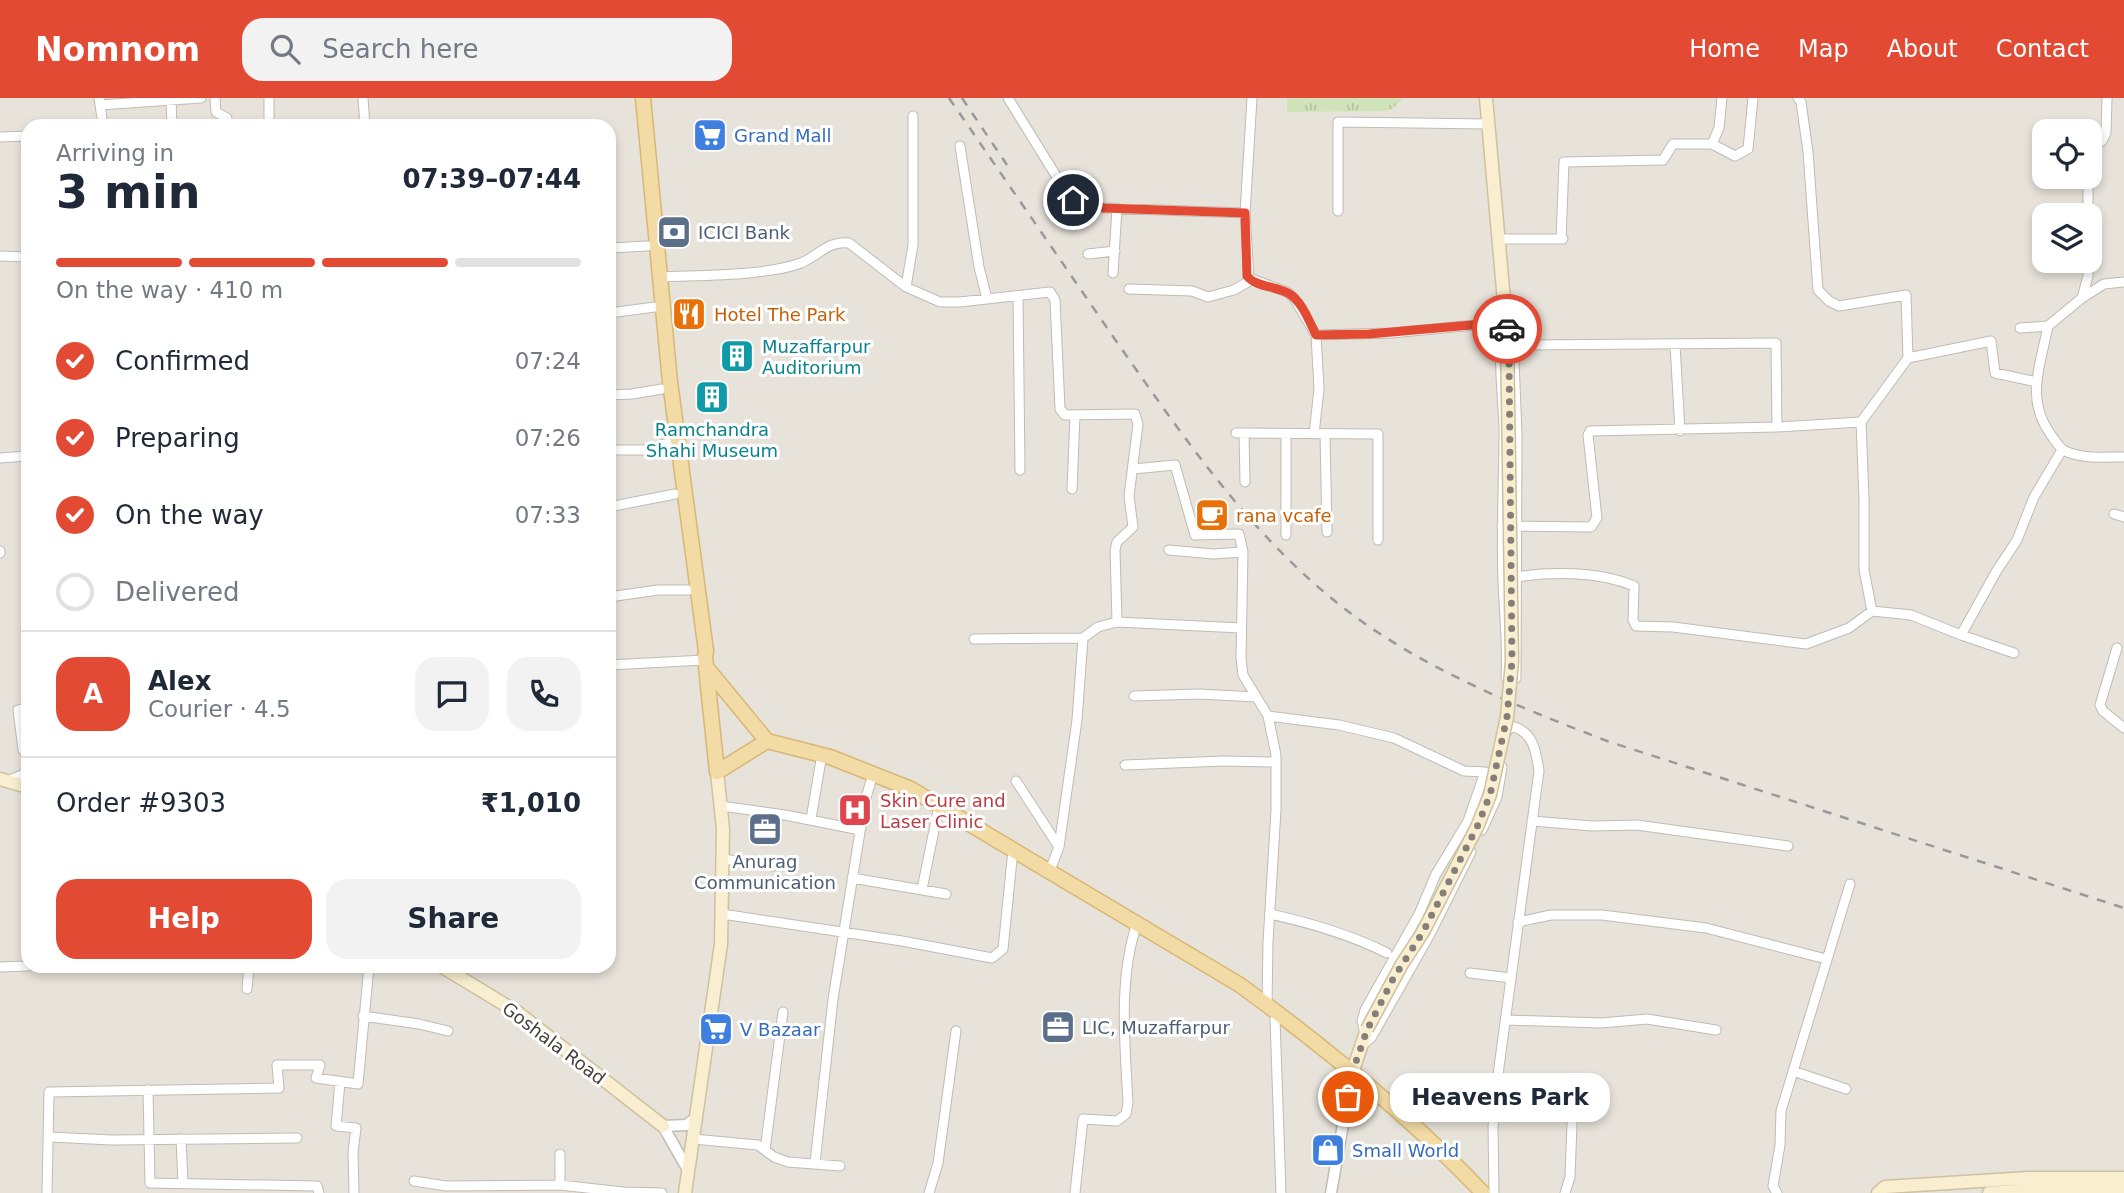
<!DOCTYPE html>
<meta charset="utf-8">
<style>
body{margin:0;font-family:"DejaVu Sans",sans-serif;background:#f2f2f3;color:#1f2937;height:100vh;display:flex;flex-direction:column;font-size:26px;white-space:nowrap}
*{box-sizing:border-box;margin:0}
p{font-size:23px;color:#747a83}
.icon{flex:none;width:38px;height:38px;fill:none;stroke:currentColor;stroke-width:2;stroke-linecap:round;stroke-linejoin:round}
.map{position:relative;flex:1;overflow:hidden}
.side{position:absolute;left:21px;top:21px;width:595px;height:854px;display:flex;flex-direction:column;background:#fff;border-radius:21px;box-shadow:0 4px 10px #0003}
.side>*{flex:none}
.fabs{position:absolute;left:2032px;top:21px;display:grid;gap:14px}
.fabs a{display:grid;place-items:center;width:70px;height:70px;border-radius:14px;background:#fff;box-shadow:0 4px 10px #0003;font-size:35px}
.pin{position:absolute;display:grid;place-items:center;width:60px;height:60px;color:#fff;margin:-30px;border:4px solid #fff;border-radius:50%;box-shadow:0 2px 7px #0007}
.courier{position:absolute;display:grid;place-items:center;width:70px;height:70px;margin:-35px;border:5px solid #e24a34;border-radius:50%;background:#fff;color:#222;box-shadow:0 2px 9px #0007}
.bubble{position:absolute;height:49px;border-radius:21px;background:#fff;box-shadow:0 4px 10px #0003;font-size:23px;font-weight:800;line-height:49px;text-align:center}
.summary em{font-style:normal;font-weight:800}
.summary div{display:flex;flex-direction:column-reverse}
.summary{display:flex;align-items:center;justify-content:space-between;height:119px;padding:0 35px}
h1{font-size:46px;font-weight:800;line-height:52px}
.bar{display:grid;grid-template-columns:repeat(4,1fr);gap:10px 7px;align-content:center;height:84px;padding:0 35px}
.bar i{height:9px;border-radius:5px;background:#e0e1e3}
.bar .on{background:#e24a34}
.bar p{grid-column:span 4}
.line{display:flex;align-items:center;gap:18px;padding:0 35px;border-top:2px solid #e0e1e3}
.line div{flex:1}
.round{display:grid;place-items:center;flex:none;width:74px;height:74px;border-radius:21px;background:#f2f2f3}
ol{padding:0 35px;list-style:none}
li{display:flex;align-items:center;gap:21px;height:77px}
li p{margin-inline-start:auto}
li .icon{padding:7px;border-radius:50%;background:#e24a34;color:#fff;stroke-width:4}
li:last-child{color:#747a83}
li i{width:38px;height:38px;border:4px solid #e0e1e3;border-radius:50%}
.button{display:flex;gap:14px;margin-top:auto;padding:14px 35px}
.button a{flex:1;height:80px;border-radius:21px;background:#e24a34;color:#fff;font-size:28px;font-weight:800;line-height:80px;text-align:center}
.button a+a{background:#f2f2f3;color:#1f2937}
header{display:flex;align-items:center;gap:42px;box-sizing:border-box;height:98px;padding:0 35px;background:#e24a34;color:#fff}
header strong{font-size:33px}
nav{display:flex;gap:38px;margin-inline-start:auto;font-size:24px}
.search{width:490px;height:63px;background:#f2f2f3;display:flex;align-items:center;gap:18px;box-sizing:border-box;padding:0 24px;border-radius:21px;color:#747a83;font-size:26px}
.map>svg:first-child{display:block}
</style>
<header>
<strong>Nomnom</strong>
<div class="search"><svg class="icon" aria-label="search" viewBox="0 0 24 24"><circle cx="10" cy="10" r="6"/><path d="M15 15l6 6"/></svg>Search here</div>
<nav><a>Home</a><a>Map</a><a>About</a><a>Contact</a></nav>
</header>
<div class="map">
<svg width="2124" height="1095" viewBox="0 0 2124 1095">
<defs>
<pattern id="grass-tufts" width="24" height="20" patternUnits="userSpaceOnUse" patternTransform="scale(1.75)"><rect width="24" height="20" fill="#d1e3b9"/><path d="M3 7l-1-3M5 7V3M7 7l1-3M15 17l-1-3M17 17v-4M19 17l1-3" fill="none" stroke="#b5c4a0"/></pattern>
</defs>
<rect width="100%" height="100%" fill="#f4f1eb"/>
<path fill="#e7e3da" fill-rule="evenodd" d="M0,0h2124v1095h-2124zM28,28h581v840h-581zM2044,33h46v46h-46zM2044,117h46v46h-46z"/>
<path fill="url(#grass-tufts)" d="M1287,0h117l-12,11 -8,2 -97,1z"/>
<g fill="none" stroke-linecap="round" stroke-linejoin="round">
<g stroke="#c1bbb2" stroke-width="11">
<path id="minor" d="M99,0l3,20
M215,0l1,14 11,6v8
M363,0l2,28
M1008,0l58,94 14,12 24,4 141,5
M1252,0l-7,115 4,65 38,14 7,6 22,37 75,-2 115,-11
M1798,0l3,4 7,50 10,138 11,11 10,5 67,-11 2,63 -47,64 3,77v71l8,41
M171,2l1,26
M100,7l101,-7
M269,28v-28
M0,39l28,-1
M1712,46l23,12 13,-7 5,-51
M960,48l19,121 8,32
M2090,54l3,-7 9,-4 4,-8 1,-35
M1338,113v-89l151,2
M2088,117v-38
M1499,141h64
M1561,141l3,-77 99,-2 10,-16h39l7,-16 3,-30
M609,150l39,-2
M1088,156l27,-3
M0,158l28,1
M1113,175l4,-65
M661,179c38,-2 106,-1 140,-14 17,-7 28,-23 48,-20l57,44 34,15h20l90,-10 5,8 5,109 5,6 70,-1 3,10 -9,72 4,31 -16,15 -2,8 2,72
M906,189l7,-42v-129
M1129,191l63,2 16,6 26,-7 17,-10
M1018,198l2,174
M2082,200l22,-14 20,-2
M609,215l46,-6
M1506,224l7,14 4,98 -1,244 -10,-1c2,-32 -2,-65 -3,-97 -2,-51 1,-101 1,-151 0,-21 -9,-94 2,-107z
M2048,228c-8,41 -23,73 3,109 4,5 8,13 14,16 17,8 40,6 59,6
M2020,230l28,-2 34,-28 6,-22v-15
M1675,247l5,86
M1908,260l83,-17 4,32 42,9
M609,297l23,-1 30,-5
M1777,329l84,-5
M1236,335l142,1v106
M1244,335l1,49
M1314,336l5,-45 -3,-54
M1325,336l2,98
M609,352h35l24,-7
M0,360l28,-2
M1133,371l42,-4 20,70 44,-1 4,18 -2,106 2,17 25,41 8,39v55l-8,132 -1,63
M1072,391l3,-73
M609,409l66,-13
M2114,416l10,3
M1502,428l89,1 6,-9 -9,-83 2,-4 187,-4 -1,-84 -263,2
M1286,437v-101
M1169,452l44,4 30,-2
M0,453v2
M1511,480c37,-7 88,-7 123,8l-1,34 3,6 37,1 133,17 43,-16 23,-17 39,4 50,20 53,18
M609,499l49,-7h31
M1961,537l35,-63 21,-32 17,-43 28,-47
M974,541l109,-1
M2117,550l-17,57 3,6 21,17
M609,567l96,-5
M1134,598l65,-2 57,3
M28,609l-10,3 5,40 5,7
M1268,618l71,9 55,13 70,33 21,1 -17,49 -32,53 -17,40 -54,96 -3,11 3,13
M1125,667l98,-4 53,1
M8,683l20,-9
M1016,683l43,66
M721,708l64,9 75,15
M811,721l11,-65
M1532,723l61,5 44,-1 151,21
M1482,732l15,-33 5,-30
M723,761l50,7
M1050,772l9,-23 18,-127 6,-82 15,-11 19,-5 124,6
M852,780l94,16
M922,791l17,-83
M722,816l180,27 90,17 11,-9 10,-99
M1270,816c41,9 79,20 117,39
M1518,824l33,-7h51l104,13 120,31
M0,869l28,-1
M1470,875l41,5
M247,891l2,-23
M1277,914l-2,7 6,174
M363,918l56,8 29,7
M1506,922l95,3 46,-4 69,11
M1362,947l9,-7 58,-102 42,-84
M1793,973l53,18
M340,984l-4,44 20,2 -3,24 1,41
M148,992l2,93 167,3 2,7
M49,1039l63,3 185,-2
M181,1041l2,44
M693,1041l65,6 16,12 14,5 52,4
M765,1052l18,-138
M815,1065l18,-164 32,-198 8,-27
M414,1083l32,5 114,-1 63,7 39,1
M560,1087v-31
M47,1095l2,-101 230,-4 -2,-23h43l-4,13 42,6 11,-118
M929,1095l9,-30 18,-132
M1075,1095l8,-74 34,2 9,-7 2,-11c-3,-59 -10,-123 9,-180
M1494,1095l-1,-66 6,-60 40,-296c-3,-20 -6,-41 -29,-45l-3,6
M1565,1095l5,-16 2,-53
M1777,1095l-4,-7 7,-41 1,-34 69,-227"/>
</g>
<g stroke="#c1bbb2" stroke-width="13">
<path id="tertiary" d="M688,1072l-25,-44 23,-1 10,-7
M1331,1095l21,-120"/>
</g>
<g stroke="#cec1a0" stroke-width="15">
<path id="secondary" d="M1486,0l21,237
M0,681l28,8
M441,868l76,46 146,114
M1352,975l15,-44
M685,1095l36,-249 2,-115 -6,-57
M1878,1095l7,-6 143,-9h96
M1989,1095l39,-3 96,-1"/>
</g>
<g stroke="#d7b776" stroke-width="17">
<path id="primary" d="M643,0l27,284 36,269 -1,6 12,115 50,-31 63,16 81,32 329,196c86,63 170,131 243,208
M706,569l61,74"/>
</g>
<use href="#minor" stroke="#fff" stroke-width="9"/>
<use href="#tertiary" stroke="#fff" stroke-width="10"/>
<use href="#secondary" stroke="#f9eed0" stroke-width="12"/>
<use href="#primary" stroke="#f3dba5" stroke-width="14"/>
<path stroke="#999" stroke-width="2.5" stroke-dasharray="9 9" stroke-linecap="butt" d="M949,0c55,80 110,160 165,240 73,104 145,211 250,285 74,52 160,86 243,118l517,167
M962,0l45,67"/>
<g stroke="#cec1a0" stroke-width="15" stroke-linecap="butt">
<path id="secondary-bridge" d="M1367,931l35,-65 21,-32 54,-105 13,-32 17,-78 5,-56 -5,-326"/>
</g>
<use href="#secondary-bridge" stroke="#f9eed0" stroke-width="12"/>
</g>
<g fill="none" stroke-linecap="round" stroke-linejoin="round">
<path stroke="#847f78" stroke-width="7" stroke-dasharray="0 12.6" d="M1348,999l4,-24 15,-43 26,-51 30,-47 54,-105 13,-32 17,-78 5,-56 -3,-304 -2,-28"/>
<path stroke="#e24a34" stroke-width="9" d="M1073,102l7,4 24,4 141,5 2,63c9,11 28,10 41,17 14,8 21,28 28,42l53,-1 137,-12 1,7"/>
</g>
<defs>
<g id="supermarket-square" transform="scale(1.75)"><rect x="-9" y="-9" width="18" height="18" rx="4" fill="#3f7fe0" stroke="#fff"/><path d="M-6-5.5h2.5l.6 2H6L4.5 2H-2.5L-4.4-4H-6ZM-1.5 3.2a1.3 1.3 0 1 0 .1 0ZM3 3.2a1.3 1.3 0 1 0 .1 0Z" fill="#fff"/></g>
<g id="bank-square" transform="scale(1.75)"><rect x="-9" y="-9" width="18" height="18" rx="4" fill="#5c6f8a" stroke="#fff"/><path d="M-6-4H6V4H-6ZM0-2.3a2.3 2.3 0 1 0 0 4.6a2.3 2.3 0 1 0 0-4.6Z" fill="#fff"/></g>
<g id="restaurant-square" transform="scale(1.75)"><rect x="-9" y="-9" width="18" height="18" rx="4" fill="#e8710a" stroke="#fff"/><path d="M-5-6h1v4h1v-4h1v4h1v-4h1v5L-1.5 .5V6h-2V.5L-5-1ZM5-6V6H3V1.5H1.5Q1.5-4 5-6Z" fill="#fff"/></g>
<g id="building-square" transform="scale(1.75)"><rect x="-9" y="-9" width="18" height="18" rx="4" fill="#0f9aa8" stroke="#fff"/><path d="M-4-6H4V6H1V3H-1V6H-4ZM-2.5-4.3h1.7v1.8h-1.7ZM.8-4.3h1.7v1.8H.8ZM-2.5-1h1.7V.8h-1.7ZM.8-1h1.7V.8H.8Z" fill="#fff"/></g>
<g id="cafe-square" transform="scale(1.75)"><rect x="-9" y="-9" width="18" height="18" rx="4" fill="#e8710a" stroke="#fff"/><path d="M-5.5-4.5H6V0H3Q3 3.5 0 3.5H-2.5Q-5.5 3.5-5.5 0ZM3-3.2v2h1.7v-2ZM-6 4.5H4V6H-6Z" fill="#fff"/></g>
<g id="hospital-square" transform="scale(1.75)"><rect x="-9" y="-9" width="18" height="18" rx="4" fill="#e0444e" stroke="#fff"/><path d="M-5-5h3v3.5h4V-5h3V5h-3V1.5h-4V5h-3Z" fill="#fff"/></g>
<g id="office-square" transform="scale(1.75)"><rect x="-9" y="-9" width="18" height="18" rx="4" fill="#5c6f8a" stroke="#fff"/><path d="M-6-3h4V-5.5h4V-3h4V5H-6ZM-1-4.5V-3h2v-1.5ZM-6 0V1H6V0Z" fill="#fff"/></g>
<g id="shop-square" transform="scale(1.75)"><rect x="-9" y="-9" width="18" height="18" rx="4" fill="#3f7fe0" stroke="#fff"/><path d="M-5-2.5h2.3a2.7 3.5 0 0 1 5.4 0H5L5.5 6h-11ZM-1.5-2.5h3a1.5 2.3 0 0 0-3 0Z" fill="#fff"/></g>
</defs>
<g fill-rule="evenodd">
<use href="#supermarket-square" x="710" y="37"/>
<use href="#bank-square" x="674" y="134"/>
<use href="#restaurant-square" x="689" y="216"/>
<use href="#building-square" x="737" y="258"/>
<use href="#building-square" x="712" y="299"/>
<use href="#cafe-square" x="1212" y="417"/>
<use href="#hospital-square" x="855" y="712"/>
<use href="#office-square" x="765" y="731"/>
<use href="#office-square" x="1058" y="929"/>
<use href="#supermarket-square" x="716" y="931"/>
<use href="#shop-square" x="1328" y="1052"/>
</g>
<g text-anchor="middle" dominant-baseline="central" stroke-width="6" stroke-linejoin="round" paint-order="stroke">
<g font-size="18" fill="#366cbe" stroke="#fff" text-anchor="start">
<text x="734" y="37">Grand Mall</text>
<text x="740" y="931">V Bazaar</text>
<text x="1352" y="1052">Small World</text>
</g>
<g font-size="18" fill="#4e5e75" stroke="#fff" text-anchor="start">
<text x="698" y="134">ICICI Bank</text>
<text x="765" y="763" text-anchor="middle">Anurag<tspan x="765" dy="21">Communication</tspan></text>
<text x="1082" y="929">LIC, Muzaffarpur</text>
</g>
<g font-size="18" fill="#c56008" stroke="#fff" text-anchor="start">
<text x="714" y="216">Hotel The Park</text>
<text x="1236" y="417">rana vcafe</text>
</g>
<g font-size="18" fill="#0d838f" stroke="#fff" text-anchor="start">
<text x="762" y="248">Muzaffarpur<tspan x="762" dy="21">Auditorium</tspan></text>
<text x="712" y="331" text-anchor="middle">Ramchandra<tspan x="712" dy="21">Shahi Museum</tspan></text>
</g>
<g font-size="18" fill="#be3a42" stroke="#fff" text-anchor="start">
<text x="880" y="702">Skin Cure and<tspan x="880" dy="21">Laser Clinic</tspan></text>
</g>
<g font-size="18" fill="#47423a" stroke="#fff">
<text transform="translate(554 945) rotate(37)">Goshala Road</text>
</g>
</g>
</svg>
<div class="fabs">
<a><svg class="icon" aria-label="locate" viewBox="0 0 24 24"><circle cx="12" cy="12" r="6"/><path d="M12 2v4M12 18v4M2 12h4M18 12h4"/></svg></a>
<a><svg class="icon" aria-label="layers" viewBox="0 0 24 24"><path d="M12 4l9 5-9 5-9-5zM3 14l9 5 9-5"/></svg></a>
</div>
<div class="pin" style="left:1348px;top:999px;background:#ea580c"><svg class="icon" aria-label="bag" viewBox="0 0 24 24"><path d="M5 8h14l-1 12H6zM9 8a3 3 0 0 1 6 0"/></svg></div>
<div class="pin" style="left:1073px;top:102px;background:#1f2937"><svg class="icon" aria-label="home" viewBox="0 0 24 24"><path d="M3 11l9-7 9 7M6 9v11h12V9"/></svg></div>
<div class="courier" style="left:1507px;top:231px"><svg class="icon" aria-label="car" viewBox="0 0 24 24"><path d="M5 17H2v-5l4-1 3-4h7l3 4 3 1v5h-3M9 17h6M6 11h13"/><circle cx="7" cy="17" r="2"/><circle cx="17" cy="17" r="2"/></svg></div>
<div class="bubble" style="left:1390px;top:975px;width:220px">Heavens Park</div>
<section class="side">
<div class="summary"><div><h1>3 min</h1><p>Arriving in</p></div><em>07:39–07:44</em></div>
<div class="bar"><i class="on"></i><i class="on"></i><i class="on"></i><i></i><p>On the way · 410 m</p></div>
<ol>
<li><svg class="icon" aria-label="check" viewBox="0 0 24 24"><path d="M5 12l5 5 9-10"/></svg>Confirmed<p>07:24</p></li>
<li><svg class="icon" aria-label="check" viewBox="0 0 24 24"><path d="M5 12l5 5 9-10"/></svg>Preparing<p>07:26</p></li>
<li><svg class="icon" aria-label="check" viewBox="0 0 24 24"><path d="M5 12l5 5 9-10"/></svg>On the way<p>07:33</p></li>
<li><i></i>Delivered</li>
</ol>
<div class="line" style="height:126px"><b class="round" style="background:#e24a34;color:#fff">A</b><div><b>Alex</b><p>Courier · 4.5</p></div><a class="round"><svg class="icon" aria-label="chat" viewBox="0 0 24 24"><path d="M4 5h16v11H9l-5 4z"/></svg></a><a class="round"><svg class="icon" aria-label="phone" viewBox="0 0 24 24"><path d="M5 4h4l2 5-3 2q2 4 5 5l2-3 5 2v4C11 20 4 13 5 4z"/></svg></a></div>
<div class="line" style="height:91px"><div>Order #9303</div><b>₹1,010</b></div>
<div class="button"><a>Help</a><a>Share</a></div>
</section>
</div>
